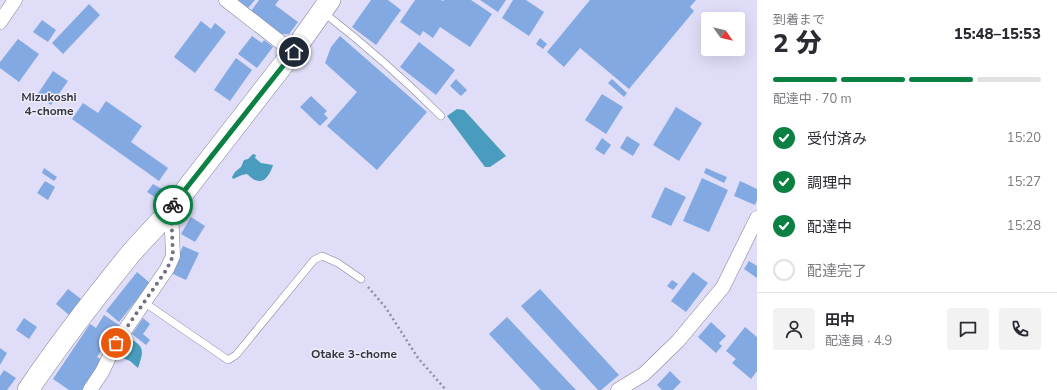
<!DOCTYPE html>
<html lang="ja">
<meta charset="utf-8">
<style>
body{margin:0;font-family:"Nunito Sans","Noto Sans JP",sans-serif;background:#f2f2f3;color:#2b2b33;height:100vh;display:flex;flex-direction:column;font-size:15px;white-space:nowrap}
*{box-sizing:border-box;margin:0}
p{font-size:13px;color:#7c7c81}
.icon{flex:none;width:22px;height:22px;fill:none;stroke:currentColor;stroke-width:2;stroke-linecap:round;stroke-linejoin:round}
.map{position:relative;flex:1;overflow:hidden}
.panel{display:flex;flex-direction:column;background:#fff;width:300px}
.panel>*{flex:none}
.needle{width:26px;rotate:124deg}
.buttons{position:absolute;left:701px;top:12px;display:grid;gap:8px}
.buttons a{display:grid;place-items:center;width:44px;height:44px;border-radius:4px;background:#fff;box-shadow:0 4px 16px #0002;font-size:20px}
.pin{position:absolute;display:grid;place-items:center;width:34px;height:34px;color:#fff;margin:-17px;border:2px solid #fff;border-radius:50%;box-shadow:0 1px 4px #0007}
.courier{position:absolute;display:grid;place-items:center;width:40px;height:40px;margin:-20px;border:3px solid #0b8043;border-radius:50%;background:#fff;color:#222;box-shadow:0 1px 5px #0007}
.overview em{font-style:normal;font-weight:800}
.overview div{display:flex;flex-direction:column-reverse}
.overview{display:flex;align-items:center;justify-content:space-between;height:68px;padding:0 16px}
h1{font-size:26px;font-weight:800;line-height:30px}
.bar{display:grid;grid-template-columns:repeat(4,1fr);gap:6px 4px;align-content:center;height:48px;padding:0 16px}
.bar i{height:5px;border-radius:3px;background:#e1e1e2}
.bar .selected{background:#0b8043}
.bar p{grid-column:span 4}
.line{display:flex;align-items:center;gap:10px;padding:0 16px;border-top:1px solid #e1e1e2}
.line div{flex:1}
.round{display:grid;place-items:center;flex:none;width:42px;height:42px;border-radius:4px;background:#f2f2f3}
ol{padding:0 16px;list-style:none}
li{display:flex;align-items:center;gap:12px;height:44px}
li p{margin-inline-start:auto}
li .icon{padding:4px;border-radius:50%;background:#0b8043;color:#fff;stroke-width:4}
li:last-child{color:#7c7c81}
li i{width:22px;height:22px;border:2px solid #e1e1e2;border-radius:50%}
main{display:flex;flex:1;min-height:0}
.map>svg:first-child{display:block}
</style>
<main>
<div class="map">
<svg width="757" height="390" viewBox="0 0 757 390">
<rect width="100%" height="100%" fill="#dfddf7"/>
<path fill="#4a9cbe" d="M457,109l7,1 42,46 -16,11h-5l-38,-51z
M253,154l3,1 -1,3 6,5 12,2c-2,7 -8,20 -18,15 -3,-1 -5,-4 -8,-6l-5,1 -9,4 -1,-2 3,-5 6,-5 3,-7 4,-1z
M127,337c18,9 17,13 11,31l-8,-7 -12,-5 5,-13z"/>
<path fill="#83a9e2" d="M237,0h18l-7,8z
M259,0h20l-4,5 23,17 -9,12h-8l-30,-23z
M371,0h17l13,10 -25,35 -24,-18z
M415,0h26l2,1 1,-1h27l21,14 -22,33 -30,-20 -7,11 -10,-7 -3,5 -20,-14z
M480,0h26l-8,12z
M513,0h13l18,12 -15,24 -27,-18z
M590,0h106l-6,7 4,4 -65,78 -49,-41 -16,19 -17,-15z
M89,4l11,11 -37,39 -11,-11z
M42,20l14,10 -8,12 -15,-10z
M201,21l10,8 4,-6 11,9 -31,41 -21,-16z
M252,36l10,7 2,-3 9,7 -16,21 -19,-14z
M340,36l87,76 -50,58 -50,-44 30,-34 -32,-29 6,-16z
M540,38l7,6 -4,5 -7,-5z
M18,39l21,15 -20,28 -19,-14v-6z
M419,42l36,28 -19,25 -36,-28z
M236,58l16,12 -22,31 -16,-11z
M53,71l15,10 -17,24 -14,-10z
M456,79l11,11 -6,6 -11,-10z
M612,79l15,14 -3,4 -16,-14z
M602,94l21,13 -17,27 -21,-14z
M311,96l16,15 -3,3 4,4 -8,8 -20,-19z
M106,101l36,25 -11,16 37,26 -9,13 -87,-62 11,-16 15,10z
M676,107l26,16 -23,38 -26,-16z
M627,136l13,8 -7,12 -13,-8z
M602,138l9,7 -7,10 -9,-6z
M44,168l13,9 -3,4 -12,-8z
M706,168l21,9 -3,6 -20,-10z
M702,178l26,12 -19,42 -26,-11z
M45,181l10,6 -7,13 -11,-7z
M740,181l17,8v11l-2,5 -21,-9z
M153,184l14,8 -6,9 -14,-9z
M665,187l21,10 -15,29 -20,-9z
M191,217l14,9 -10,16 -14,-8z
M183,246l16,7 -13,27 -15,-7z
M749,261l8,5v12l-13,-9z
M137,272l13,11 -31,39 -13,-11z
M693,272l15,11 -22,29 -15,-11z
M672,280l6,4 -5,6 -6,-4z
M68,289l13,10 -12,16 -13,-11z
M540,289l79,86 -18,15h-3l-77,-84z
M104,315l15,10 -22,32 5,3 -20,30h-13l-16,-11 37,-55 6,4z
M507,317l69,73h-35l-52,-56z
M24,318l13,9 -8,12 -13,-9z
M143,318l7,6 -7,10 7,6 -4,5 -14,-11z
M711,322l15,14 -7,7 3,3 -6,7 -18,-16z
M745,327l12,10v34l-6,8 -19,-16 4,-4 -10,-8z
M0,348l7,5 -7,12z
M4,370l12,8 -9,12h-7v-14z
M670,371l11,11 -8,8h-11l-5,-5z"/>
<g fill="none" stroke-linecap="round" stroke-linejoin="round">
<g stroke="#838198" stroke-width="8">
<path id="lane" d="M323,12c41,32 81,67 118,104
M145,303l83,57 8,-5 78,-95 8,-4 16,7 23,16"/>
</g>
<g stroke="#838198" stroke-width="15">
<path id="street" d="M226,0l67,52
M0,22l15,-22
M90,390l12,-18 14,-29 51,-74 6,-13 -2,-47
M618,390l26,-16 34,-33 45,-54 34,-69"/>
</g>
<g stroke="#838198" stroke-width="22">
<path id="secondary" d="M28,390c31,-46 65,-90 100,-133 14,-17 29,-31 43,-48l122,-157 37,-52"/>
</g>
<path stroke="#8f8da0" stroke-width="2.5" stroke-dasharray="2 3" stroke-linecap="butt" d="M368,287l18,21 32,50 28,32"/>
<use href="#lane" stroke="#fff" stroke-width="7"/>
<use href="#street" stroke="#fff" stroke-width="14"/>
<use href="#secondary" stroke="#fff" stroke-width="21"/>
</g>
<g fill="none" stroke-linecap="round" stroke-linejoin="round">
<path stroke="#727080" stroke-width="4" stroke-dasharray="0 7.2" d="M116,343l51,-74 6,-13 -2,-47 2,-4"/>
<path stroke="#0b8043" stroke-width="5" d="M173,205l121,-153"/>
</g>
<g text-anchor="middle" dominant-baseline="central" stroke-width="3" stroke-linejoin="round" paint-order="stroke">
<g font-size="12" font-weight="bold" fill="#373640" stroke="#ececfb">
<text x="49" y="97">Mizukoshi<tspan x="49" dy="14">4-chome</tspan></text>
<text x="354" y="354">Otake 3-chome</text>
</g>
</g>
</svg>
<div class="buttons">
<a><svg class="needle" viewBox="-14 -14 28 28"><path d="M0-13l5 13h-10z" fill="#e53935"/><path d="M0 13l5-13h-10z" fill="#7c7c81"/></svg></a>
</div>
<div class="pin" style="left:116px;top:343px;background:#ea580c"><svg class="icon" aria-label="bag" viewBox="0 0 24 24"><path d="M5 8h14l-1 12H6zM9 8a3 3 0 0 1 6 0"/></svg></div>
<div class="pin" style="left:294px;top:52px;background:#1f2937"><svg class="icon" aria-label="home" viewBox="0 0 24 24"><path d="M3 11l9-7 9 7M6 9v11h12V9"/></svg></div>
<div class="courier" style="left:173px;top:205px"><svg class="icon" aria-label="bike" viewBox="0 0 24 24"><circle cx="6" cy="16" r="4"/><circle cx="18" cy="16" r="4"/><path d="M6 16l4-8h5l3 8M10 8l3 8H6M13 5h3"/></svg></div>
</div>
<section class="panel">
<div class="overview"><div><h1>2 分</h1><p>到着まで</p></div><em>15:48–15:53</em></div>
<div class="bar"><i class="selected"></i><i class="selected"></i><i class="selected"></i><i></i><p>配達中 · 70 m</p></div>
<ol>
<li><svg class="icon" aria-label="check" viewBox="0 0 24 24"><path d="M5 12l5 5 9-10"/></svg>受付済み<p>15:20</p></li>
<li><svg class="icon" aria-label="check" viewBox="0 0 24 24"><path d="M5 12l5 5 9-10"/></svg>調理中<p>15:27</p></li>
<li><svg class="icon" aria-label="check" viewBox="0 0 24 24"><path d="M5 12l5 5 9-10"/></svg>配達中<p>15:28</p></li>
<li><i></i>配達完了</li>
</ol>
<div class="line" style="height:72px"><a class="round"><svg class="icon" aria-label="person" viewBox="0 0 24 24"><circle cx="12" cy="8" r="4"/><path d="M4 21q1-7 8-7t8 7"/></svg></a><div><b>田中</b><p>配達員 · 4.9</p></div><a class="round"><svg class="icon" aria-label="chat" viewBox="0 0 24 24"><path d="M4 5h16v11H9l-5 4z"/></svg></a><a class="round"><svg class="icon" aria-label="phone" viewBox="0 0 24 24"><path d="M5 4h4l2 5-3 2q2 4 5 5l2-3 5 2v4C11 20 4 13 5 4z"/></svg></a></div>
</section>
</main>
